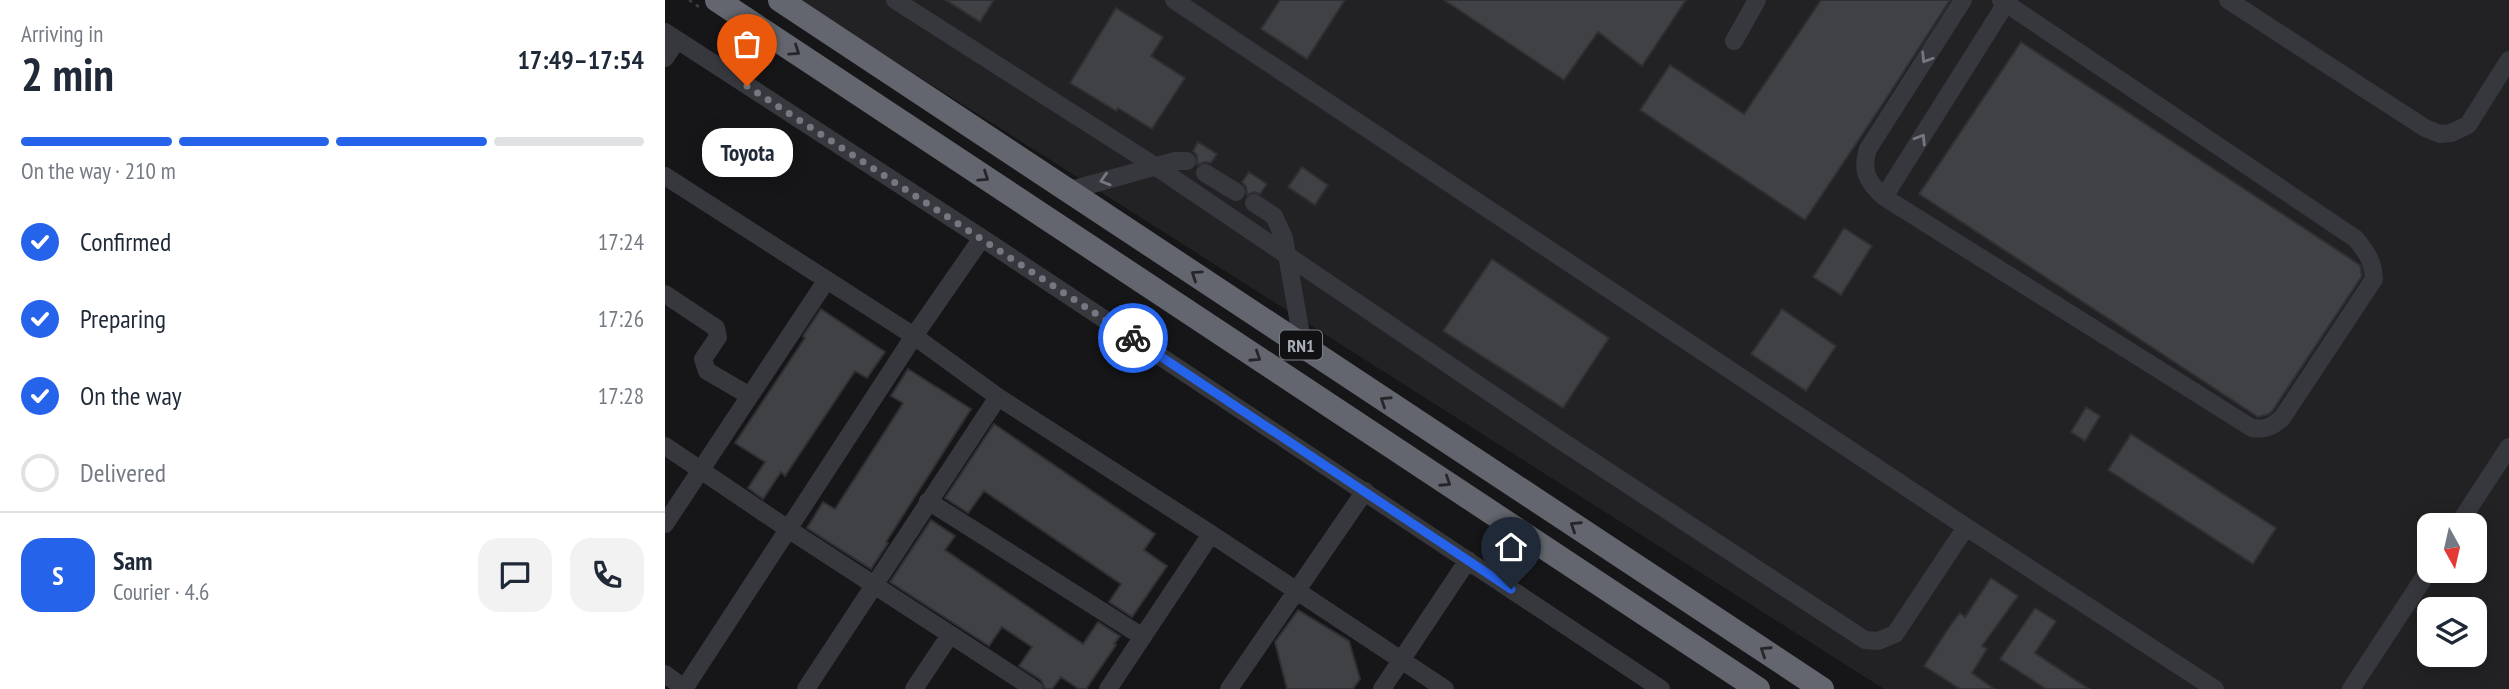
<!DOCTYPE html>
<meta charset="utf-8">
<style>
body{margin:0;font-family:"PT Sans Narrow",sans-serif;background:#f2f2f3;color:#1f2937;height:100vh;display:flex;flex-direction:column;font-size:26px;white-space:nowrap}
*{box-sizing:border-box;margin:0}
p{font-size:23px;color:#747a83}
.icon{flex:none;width:38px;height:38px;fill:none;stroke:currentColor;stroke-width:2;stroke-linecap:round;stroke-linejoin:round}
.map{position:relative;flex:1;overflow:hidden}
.drawer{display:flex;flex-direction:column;background:#fff;width:665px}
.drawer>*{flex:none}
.needle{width:46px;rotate:172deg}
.controls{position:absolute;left:1752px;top:513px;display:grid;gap:14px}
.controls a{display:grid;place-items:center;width:70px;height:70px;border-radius:14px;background:#fff;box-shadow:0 4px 18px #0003;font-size:35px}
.pin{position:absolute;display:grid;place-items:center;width:60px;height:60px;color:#fff;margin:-72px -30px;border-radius:50% 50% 50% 0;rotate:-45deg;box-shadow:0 0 7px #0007}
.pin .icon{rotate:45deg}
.courier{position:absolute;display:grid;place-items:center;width:70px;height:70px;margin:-35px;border:5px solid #2563eb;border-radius:50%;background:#fff;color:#222;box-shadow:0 2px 9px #0007}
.bubble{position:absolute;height:49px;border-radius:21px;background:#fff;box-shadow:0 4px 18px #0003;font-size:23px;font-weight:800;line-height:49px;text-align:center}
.head em{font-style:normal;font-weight:800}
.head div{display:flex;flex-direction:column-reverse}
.head{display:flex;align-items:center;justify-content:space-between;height:119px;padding:0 21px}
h1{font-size:46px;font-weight:800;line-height:52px}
.bar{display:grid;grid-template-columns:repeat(4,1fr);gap:10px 7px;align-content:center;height:84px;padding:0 21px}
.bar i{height:9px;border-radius:5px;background:#e0e1e3}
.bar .selected{background:#2563eb}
.bar p{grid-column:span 4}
.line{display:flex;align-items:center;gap:18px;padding:0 21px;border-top:2px solid #e0e1e3}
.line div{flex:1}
.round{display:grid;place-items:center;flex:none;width:74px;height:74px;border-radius:21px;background:#f2f2f3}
ol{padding:0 21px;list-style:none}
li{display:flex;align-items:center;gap:21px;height:77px}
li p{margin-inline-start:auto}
li .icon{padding:7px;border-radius:50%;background:#2563eb;color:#fff;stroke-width:4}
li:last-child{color:#747a83}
li i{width:38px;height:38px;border:4px solid #e0e1e3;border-radius:50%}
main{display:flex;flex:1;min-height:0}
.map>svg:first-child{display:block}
</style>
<main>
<section class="drawer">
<div class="head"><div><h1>2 min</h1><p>Arriving in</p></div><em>17:49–17:54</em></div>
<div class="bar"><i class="selected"></i><i class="selected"></i><i class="selected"></i><i></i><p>On the way · 210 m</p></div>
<ol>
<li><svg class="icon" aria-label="check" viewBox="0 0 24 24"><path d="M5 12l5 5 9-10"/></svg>Confirmed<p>17:24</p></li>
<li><svg class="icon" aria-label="check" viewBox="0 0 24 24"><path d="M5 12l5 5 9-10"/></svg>Preparing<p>17:26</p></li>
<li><svg class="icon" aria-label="check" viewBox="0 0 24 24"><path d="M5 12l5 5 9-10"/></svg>On the way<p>17:28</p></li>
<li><i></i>Delivered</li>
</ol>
<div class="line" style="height:126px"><b class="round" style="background:#2563eb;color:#fff">S</b><div><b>Sam</b><p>Courier · 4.6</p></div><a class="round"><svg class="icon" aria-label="chat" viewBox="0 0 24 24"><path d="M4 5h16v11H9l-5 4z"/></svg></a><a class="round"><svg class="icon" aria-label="phone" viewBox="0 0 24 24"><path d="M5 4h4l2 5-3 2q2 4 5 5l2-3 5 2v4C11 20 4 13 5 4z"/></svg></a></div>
</section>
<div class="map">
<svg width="1844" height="689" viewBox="0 0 1844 689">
<rect width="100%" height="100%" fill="#161618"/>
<path fill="#222225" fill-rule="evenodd" d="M133,0h1711v689h-625zM1764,525h46v45h-46zM1764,609h46v45h-46z"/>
<path fill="#404145" stroke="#303034" stroke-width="2" d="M281,0h48l-14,22z
M615,0h65l-38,59 -46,-30z
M779,0h242l-44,66 -44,-34 -34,48z
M1156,0h129l-66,102 -79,118 -165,-110 30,-45 74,49z
M451,8l47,29 -12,19 34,22 -33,51 -34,-21 -2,3 -46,-28z
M1356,42l339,223 2,11 -89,134 -4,4 -11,3 -339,-223z
M533,142l19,12 -6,9 -6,-1 -8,3v-9l-4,-5z
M637,167l26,18 -13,20 -27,-18z
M584,172l18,12 -7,10 -6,-2 -7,3 -1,-8 -4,-5z
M1179,228l28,18 -31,49 -28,-18z
M827,259l117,79 -46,70 -120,-77z
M156,309l64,43 -18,26 -12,-7 -70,105 -4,-4 -18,27 -15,-11 17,-26 -30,-19 70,-105 -2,-2z
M1117,309l54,37 -30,45 -55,-37z
M243,369l63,40 -85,133 2,1 -17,26 -64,-41 16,-26 12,7 49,-76 19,-30 -12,-7z
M1421,407l14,9 -15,25 -14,-9z
M329,424l161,110 -11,16 23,16 -35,51 -23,-15 12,-18 -137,-93 -16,22 -23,-15z
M1466,434l145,94 -23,36 -145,-94z
M266,520l24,16 -10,14 138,94 15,-22 22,14 -6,8 2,1 -30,44h-7l-18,-12 -9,12h-7l-4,-9 -22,-14 13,-19 -30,-20 -13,19 -99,-64z
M1326,578l27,18 -36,50 5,3 -15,24 22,16h-34l-36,-23 26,-40 10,-13 5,4z
M1370,608l21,13 -21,32 54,36h-43l-46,-30z
M633,610l51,31 11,38 -7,10h-66l-12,-47z"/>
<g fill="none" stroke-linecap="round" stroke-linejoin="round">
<path stroke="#3d3f44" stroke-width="2.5" stroke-dasharray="3.5 5" stroke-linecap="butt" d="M24,0l10,7"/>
<path stroke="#37383d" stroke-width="18" d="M230,0l260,166 402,272 308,202 13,1 17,-7 71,-107
M509,0l792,527 249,162
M1298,0l-95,149c-7,21 -1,33 16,48l368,231c13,2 20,-1 30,-10l92,-139c-1,-18 -7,-26 -18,-40l-355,-239
M1563,0l197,128 15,6 11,-1 17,-8 41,-65
M0,32l317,206 679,451
M1069,41l23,-41
M0,58l12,-18
M540,173l31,19
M0,176l249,160 84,61 213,137 234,155
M406,190l104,-29h12
M1219,197l124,-197
M589,203l20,13 10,22 19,108
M0,294l51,34 2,9 -15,22 4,12 43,25
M0,446l123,83 246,160
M263,501l215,136
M0,524l161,-243
M1793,525l51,-78
M0,674l19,14
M19,689l230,-353 68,-98
M141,689l192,-292
M249,689l36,-54
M443,689l103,-155
M564,689l136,-198
M717,689l86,-129
M1686,689l78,-119"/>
<path stroke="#63666e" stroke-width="24" d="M52,0l1041,689
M115,0l1042,689"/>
</g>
<defs><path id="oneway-chevron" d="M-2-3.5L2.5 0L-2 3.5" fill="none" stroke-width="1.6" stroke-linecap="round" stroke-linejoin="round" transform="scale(1.75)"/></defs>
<g stroke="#26262a">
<use href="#oneway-chevron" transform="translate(130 51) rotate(34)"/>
<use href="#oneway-chevron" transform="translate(319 177) rotate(34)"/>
<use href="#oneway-chevron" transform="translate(531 275) rotate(-146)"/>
<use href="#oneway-chevron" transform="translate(591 357) rotate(33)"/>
<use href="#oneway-chevron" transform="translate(720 401) rotate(-147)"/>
<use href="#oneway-chevron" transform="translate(781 482) rotate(33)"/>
<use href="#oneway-chevron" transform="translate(910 526) rotate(-147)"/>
<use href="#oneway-chevron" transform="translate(1100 651) rotate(-147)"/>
</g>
<g stroke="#757881">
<use href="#oneway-chevron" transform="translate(1261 58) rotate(122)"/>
<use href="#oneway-chevron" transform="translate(1256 139) rotate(-58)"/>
<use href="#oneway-chevron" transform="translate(440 180) rotate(163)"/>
</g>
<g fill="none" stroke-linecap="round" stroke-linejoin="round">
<path stroke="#757880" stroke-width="7" stroke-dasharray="0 12.6" d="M82,86l386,252"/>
<path stroke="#2563eb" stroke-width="9" d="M468,338l378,251"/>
</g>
<g text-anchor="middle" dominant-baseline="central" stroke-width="6" stroke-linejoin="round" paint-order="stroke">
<rect fill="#111113" stroke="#7b7e86" stroke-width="2" x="615" y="330.5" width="42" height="29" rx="5"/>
<g font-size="18" font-weight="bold" fill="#a8adb8">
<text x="636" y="345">RN1</text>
</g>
</g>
</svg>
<div class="controls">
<a><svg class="needle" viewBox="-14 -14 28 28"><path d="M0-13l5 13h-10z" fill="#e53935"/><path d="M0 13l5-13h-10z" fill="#747a83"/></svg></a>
<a><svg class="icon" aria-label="layers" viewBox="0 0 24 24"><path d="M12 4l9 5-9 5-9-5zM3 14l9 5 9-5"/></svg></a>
</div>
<div class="pin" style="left:82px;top:86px;background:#ea580c"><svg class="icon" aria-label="bag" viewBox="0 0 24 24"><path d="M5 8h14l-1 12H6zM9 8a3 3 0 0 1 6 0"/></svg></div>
<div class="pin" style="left:846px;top:589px;background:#1f2937"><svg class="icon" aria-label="home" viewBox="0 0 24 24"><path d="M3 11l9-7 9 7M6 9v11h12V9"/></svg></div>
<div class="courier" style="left:468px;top:338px"><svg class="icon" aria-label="bike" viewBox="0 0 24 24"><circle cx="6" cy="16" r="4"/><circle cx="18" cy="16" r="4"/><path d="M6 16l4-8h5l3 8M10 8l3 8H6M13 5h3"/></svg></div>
<div class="bubble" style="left:37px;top:128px;width:91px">Toyota</div>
</div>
</main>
